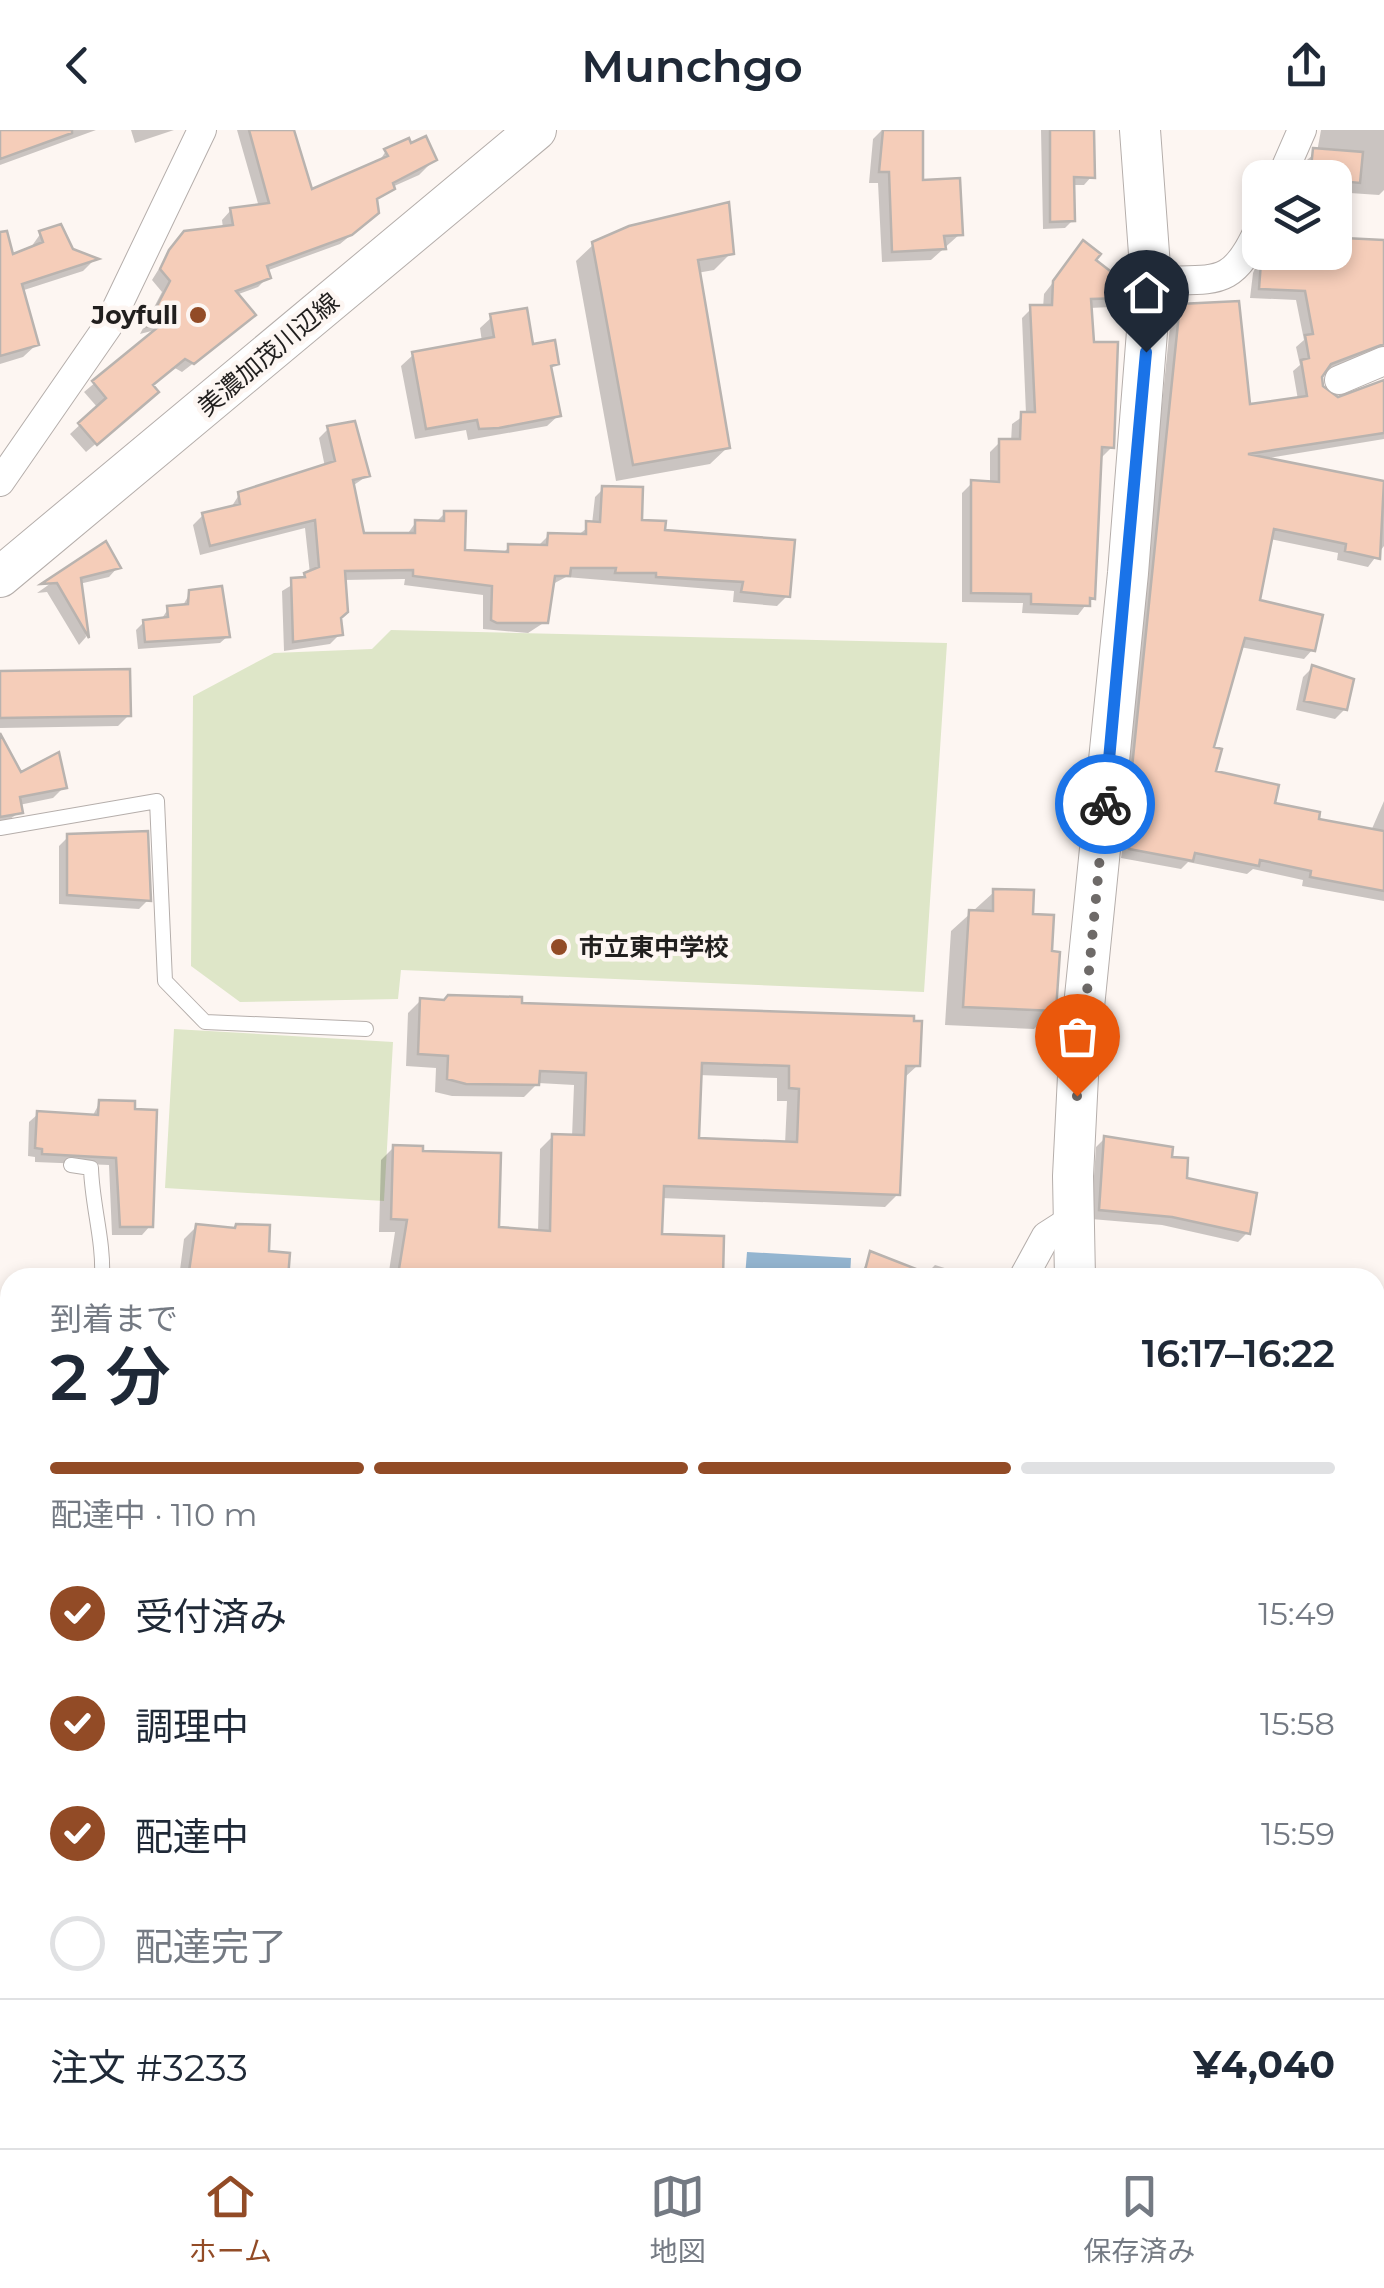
<!DOCTYPE html>
<html lang="ja">
<meta charset="utf-8">
<style>
body{margin:0;font-family:Montserrat,"Noto Sans JP",sans-serif;background:#f2f2f3;color:#1f2937;height:100vh;display:flex;flex-direction:column;font-size:38px;white-space:nowrap}
*{box-sizing:border-box;margin:0}
p{font-size:32px;color:#747a83}
.icon{flex:none;width:55px;height:55px;fill:none;stroke:currentColor;stroke-width:2;stroke-linecap:round;stroke-linejoin:round}
.map{position:relative;flex:1;overflow:hidden}
.panel{position:absolute;left:0px;top:1138px;width:1385px;height:882px;display:flex;flex-direction:column;background:#fff;border-radius:30px 30px 0 0;box-shadow:0 5px 15px #0003}
.panel>*{flex:none}
.tools{position:absolute;left:1242px;top:30px;display:grid;gap:20px}
.tools a{display:grid;place-items:center;width:110px;height:110px;border-radius:20px;background:#fff;box-shadow:0 5px 15px #0003;font-size:50px}
.pin{position:absolute;display:grid;place-items:center;width:85px;height:85px;color:#fff;margin:-102px -42px;border-radius:50% 50% 50% 0;rotate:-45deg;box-shadow:0 0 10px #0007}
.pin .icon{rotate:45deg}
.courier{position:absolute;display:grid;place-items:center;width:100px;height:100px;margin:-50px;border:8px solid #1a73e8;border-radius:50%;background:#fff;color:#222;box-shadow:0 2px 12px #0007}
.summary em{font-style:normal;font-weight:600}
.summary div{display:flex;flex-direction:column-reverse}
.summary{display:flex;align-items:center;justify-content:space-between;height:170px;padding:0 50px}
h1{font-size:65px;font-weight:600;line-height:75px}
.bar{display:grid;grid-template-columns:repeat(4,1fr);gap:15px 10px;align-content:center;height:120px;padding:0 50px}
.bar i{height:12px;border-radius:8px;background:#e0e1e3}
.bar .on{background:#924b26}
.bar p{grid-column:span 4}
.line{display:flex;align-items:center;gap:25px;padding:0 50px;border-top:2px solid #e0e1e3}
.line div{flex:1}
ol{padding:0 50px;list-style:none}
li{display:flex;align-items:center;gap:30px;height:110px}
li p{margin-inline-start:auto}
li .icon{padding:10px;border-radius:50%;background:#924b26;color:#fff;stroke-width:4}
li:last-child{color:#747a83}
li i{width:55px;height:55px;border:5px solid #e0e1e3;border-radius:50%}
header{display:flex;justify-content:space-between;align-items:center;height:130px;padding:0 50px;background:#fff;font-size:45px;font-weight:600}
.tabs{display:flex;justify-content:space-around;align-items:center;height:140px;border-top:2px solid #e0e1e3;background:#fff;font-size:28px;color:#747a83}
.tabs a{display:grid;justify-items:center;gap:5px}
.tabs .on{color:#924b26}
.map>svg:first-child{display:block}
</style>
<header><svg class="icon" aria-label="back" viewBox="0 0 24 24"><path d="M15 5l-7 7 7 7"/></svg>Munchgo<svg class="icon" aria-label="share" viewBox="0 0 24 24"><path d="M12 15V3M7 8l5-5 5 5M5 13v7h14v-7"/></svg></header>
<div class="map">
<svg width="1384" height="2018" viewBox="0 0 1384 2018">
<rect width="100%" height="100%" fill="#fdf6f2"/>
<path fill="#dee6c8" d="M391,500l556,13 -23,349 -523,-22 -3,29 -158,3 -49,-36 2,-270 81,-43 98,-4z
M174,899l219,13 -9,159 -219,-13z"/>
<path fill="#94b5d0" d="M747,1122l104,6 -1,19h-105z"/>
<path fill="#0003" fill-rule="evenodd" d="M0,0h96l-96,35z
M131,0h43l-39,13z
M237,0h54l20,62 67,-29 8,-12 48,9 -15,15 -27,12 -17,15 -8,20 -27,22 -74,27 2,6 -10,10 -22,8 7,30 -61,47 -9,-5 -23,19 -4,15 -60,51 -16,-18 28,-26 -14,-16 75,-63 -19,5 22,-42 -10,-12 23,-37 48,-15 -1,-8 9,-10 28,-3z
M882,0h38l1,53 39,51 -29,26 -49,2 -4,-79h-9l4,-44z
M1041,0h50l1,46 -8,9h-12l1,35 -8,8 -22,1z
M1321,0h63v60l-5,5 -44,-3v-14h-36l4,-15 14,-11z
M41,103l53,27 -11,11 -62,20 15,54 -13,12 -23,7v-105l29,-9z
M1335,108l49,4v115l-17,-4 -48,23 7,19 19,4 39,-16v56l-122,20 122,24v63l-16,21 -31,-7 1,-7 -68,-14 -12,63 55,47 -9,10 -64,-12 -29,102 2,24 59,32 44,16 55,10 13,-30v100l-82,-15 1,-6 -50,-11 -6,5 -59,-12 -7,7 -60,-11 2,-14h-6l54,-528 10,-9 66,100 51,-7 -5,-29 7,-6 -4,-18 8,-7 -8,-40 -46,-2 3,-25 9,-21h73z
M594,114l137,9 -17,17 -17,3 31,174 -18,17 -94,17 -40,-220z
M1083,114l40,53 -10,10 -24,1 23,139 -10,10 -10,140 -14,18 -56,-2 1,-10 -61,-1v-109l10,-10 18,1v-32l10,-10h11l1,-18 14,-10 -4,-96 10,-10h11l1,-14z
M492,187l64,46 -6,7 9,45 -12,11 -79,14 -2,-10 -51,9 -14,-73 12,-11 69,-13 -2,-14z
M329,298l38,48 -16,11 11,49h44l10,-14 19,1 10,-10 18,40 39,1 7,-7 30,-2 10,-10 28,1 15,-12 3,-27 10,-10 34,35 148,74 -10,10 -44,-4 1,-11 -168,-14 -15,8 -6,37 -17,11 -45,-4v-34l-79,-10 1,-6 -62,1 -3,54 -10,10 -46,7 -2,-60 28,-17 -5,-46 -105,27 -7,-30 10,-10 27,-6 9,-14 86,-28 -6,-29z
M105,415l13,22 -9,10 -30,7 7,53 -7,8 -32,-53 -10,1z
M190,463l38,43 -8,7 -82,6 -2,-19 8,-8 17,-2 7,-11 14,-2z
M1312,538l33,41 -10,10 -39,-9 7,-33z
M0,546l129,39 -11,11 -118,2z
M0,608l20,37 44,12 -11,11 -34,7 1,7 -20,14z
M68,707l80,63 -9,9 -80,-5v-58z
M994,762l36,24 23,94 -19,19 -89,-4 6,-94z
M421,870l98,5 399,60 -14,13 -6,116 -13,13 -224,-9 -1,38 60,42h-332l7,-46h-16l2,-72 13,-13 27,6 76,76 41,3 2,-83 13,-13 19,1 2,-52 -36,-2 -14,14 -72,-1 -17,-4 1,-24 -30,-2 2,-53zM699,945l78,3v23h10l-2,43 -88,-4z
M100,972l50,124 -8,9h-30l-3,-70 -74,-3v-5l-7,-1 1,-34 9,-8 54,3z
M1105,1008l64,21 15,21 63,53 -9,9 -76,-17 -71,-6 5,-72z
M197,1096l69,28 20,15 43,3 -1,6h-149l5,-39z
M871,1124l54,21 10,-10 42,13h-118z
M1379,1339h5v23h-9z
M1384,1629v99h-7l-2,-98z
M0,1639l6,39 -6,5z
M10,1713v297h113l2,8h-125v-303z
M1384,1766v135h-9v-134z
M253,2010h151l2,6 -152,2z
M492,2010h27l-1,8h-31z
M678,2010h55l-1,8h-57z
M759,2010h89l-2,8h-84z"/>
<path fill="#f5cdb9" stroke="#b9b3af" stroke-width="2.5" fill-rule="evenodd" d="M0,0h72v3l-72,26z
M249,0h45l18,59 76,-33 -4,-7 25,-11 2,5 15,-7 11,24 -44,23 2,6 -18,10 2,14 -27,22 -85,31 4,12 -35,13 20,24 -62,49 -9,-5 -32,26 6,7 -62,53 -19,-22 28,-25 -14,-17 71,-58 -17,4 24,-46 -10,-12 9,-19 15,-19 49,-6 -3,-17 39,-5z
M883,0h40v50l37,-2 3,57 -19,1 2,13 -54,3 -3,-80h-10z
M1050,0h44l1,48 -21,-1 1,44 -25,1z
M1313,18l50,4 -3,31 -50,-5z
M729,72l5,52 -36,6 32,188 -97,17 -41,-223 37,-16z
M61,94l12,25 26,10 -77,25 17,61 -39,11v-124l7,-1 6,23 30,-12 -4,-11z
M1344,108l40,2v104l-53,20 -9,13 1,9 15,11 46,-17v53l-136,21 136,27 -4,78 -35,-8 1,-7 -72,-15 -14,71 63,15 -8,36 -70,-13 -31,109 8,2 -6,22 63,14 -4,18 45,9 -1,7 65,12v60l-74,-14 1,-6 -51,-11 -1,6 -64,-13 -2,8 -64,-12 2,-14h-6l55,-531 59,-3 11,103 57,-8 -6,-36 8,-2 -4,-23 8,-1 -8,-43 -46,-2 2,-27 6,-10h68v-4h8z
M1083,110l18,14 -5,6 31,24 -1,14 -35,1 3,43h24l-4,106 -12,-1 -7,152 -5,-1v8l-59,-2v-10l-60,-1v-113l28,2v-43h21l1,-27h14l-5,-107h22l1,-24z
M527,178l6,36 22,-4 4,24 -8,2 10,50 -62,12 -20,1 -2,-9 -51,9 -14,-77 82,-15 -4,-23z
M355,291l15,55 -17,4 11,53h51v-13l29,1v-10h22l-1,39 43,2v-8l39,1 1,-12 38,1v-13l14,1 2,-36 41,1 -1,33 24,1 -1,9 130,10 -5,57 -49,-5 2,-10 -87,-5v-4h-41l1,-5h-45l-1,8h-15l-7,47h-51l-6,-3 1,-34 -79,-10v-6l-68,1 3,41 -7,6 2,17 -50,7 -2,-64 14,-1 -1,-4 15,-6 -4,-47 -105,26 -8,-33 38,-9 -2,-12 97,-31 -8,-35z
M106,411l15,27 -40,10 8,60 -32,-55 -16,1z
M222,456l8,51 -85,5 -2,-22 25,-3 -1,-11 21,-2 1,-14z
M1312,535l42,14 -7,31 -43,-9z
M130,539l1,47 -131,2v-47z
M0,603l21,39 38,-20 8,36 -47,9 3,16 -23,4z
M148,701l3,70 -84,-6v-61z
M993,759l41,1 -1,24 21,1 -2,36 8,1 -4,59 -93,-4 6,-97 24,1z
M448,865l74,2v6l392,13v5h8l-2,45h-14l-6,129 -236,-9 -2,48 62,2 -1,42 -325,-3 9,-55 -16,-1 2,-74 30,1v5l78,2 -2,74 51,4 2,-97 32,1 2,-62 -46,-2 -1,14 -73,-1 -19,-5 1,-23 -30,-2 2,-56 24,2zM702,933l87,3v22l10,1 -2,53 -98,-4z
M99,970l36,1v8l22,1 -4,117h-33l-4,-69 -74,-4v-5l-7,-1 2,-37 61,4z
M1104,1006l69,11 -1,10 16,1 -1,20 70,15 -7,41 -78,-17 -73,-7z
M196,1094l39,4 1,-4 34,1 -1,26 21,2 -2,25 -99,-7z
M870,1121l64,25 -1,2h-70z"/>
<g fill="none" stroke-linecap="round" stroke-linejoin="round">
<g stroke="#b5aeab" stroke-width="16">
<path id="lane" d="M0,698l157,-27 8,180 40,41 161,7
M71,1035l20,3c1,37 13,73 11,110"/>
</g>
<g stroke="#b5aeab" stroke-width="30">
<path id="street" d="M1281,48l21,-48
M1151,151c64,-3 81,10 109,-55
M1339,250l45,-19
M0,352l108,-156 94,-196
M1023,1148l23,-42 28,-18
M0,1312l10,1
M0,1697l10,-1
M1375,1741l9,-1
M235,2010l1,8
M430,2018l14,-8
M751,2018l2,-8"/>
</g>
<g stroke="#b5aeab" stroke-width="42">
<path id="secondary" d="M0,447l536,-447
M1075,1148l-2,-102 6,-120 49,-483 23,-292 -11,-151
M1196,2010l2,8"/>
</g>
<use href="#lane" stroke="#fff" stroke-width="14"/>
<use href="#street" stroke="#fff" stroke-width="28"/>
<use href="#secondary" stroke="#fff" stroke-width="40"/>
</g>
<g fill="none" stroke-linecap="round" stroke-linejoin="round">
<path stroke="#6e6a68" stroke-width="10" stroke-dasharray="0 18" d="M1077,966l28,-292"/>
<path stroke="#1a73e8" stroke-width="12" d="M1105,674l41,-452"/>
</g>
<g fill="#924b26" stroke="#fdf6f2" stroke-width="4">
<circle cx="198" cy="185" r="10"/>
<circle cx="559" cy="817" r="10"/>
</g>
<g text-anchor="middle" dominant-baseline="central" stroke-width="9" stroke-linejoin="round" paint-order="stroke">
<g font-size="25" font-weight="bold" fill="#211f1e" stroke="#fdf6f2" text-anchor="end">
<text x="178" y="185">Joyfull</text>
<text x="579" y="817" text-anchor="start">市立東中学校</text>
</g>
<g font-size="25" fill="#211f1e" stroke="#fdf6f2">
<text transform="translate(268 224) rotate(-40)">美濃加茂川辺線</text>
</g>
</g>
</svg>
<div class="tools">
<a><svg class="icon" aria-label="layers" viewBox="0 0 24 24"><path d="M12 4l9 5-9 5-9-5zM3 14l9 5 9-5"/></svg></a>
</div>
<div class="pin" style="left:1077px;top:966px;background:#ea580c"><svg class="icon" aria-label="bag" viewBox="0 0 24 24"><path d="M5 8h14l-1 12H6zM9 8a3 3 0 0 1 6 0"/></svg></div>
<div class="pin" style="left:1146px;top:222px;background:#1f2937"><svg class="icon" aria-label="home" viewBox="0 0 24 24"><path d="M3 11l9-7 9 7M6 9v11h12V9"/></svg></div>
<div class="courier" style="left:1105px;top:674px"><svg class="icon" aria-label="bike" viewBox="0 0 24 24"><circle cx="6" cy="16" r="4"/><circle cx="18" cy="16" r="4"/><path d="M6 16l4-8h5l3 8M10 8l3 8H6M13 5h3"/></svg></div>
<section class="panel">
<div class="summary"><div><h1>2 分</h1><p>到着まで</p></div><em>16:17–16:22</em></div>
<div class="bar"><i class="on"></i><i class="on"></i><i class="on"></i><i></i><p>配達中 · 110 m</p></div>
<ol>
<li><svg class="icon" aria-label="check" viewBox="0 0 24 24"><path d="M5 12l5 5 9-10"/></svg>受付済み<p>15:49</p></li>
<li><svg class="icon" aria-label="check" viewBox="0 0 24 24"><path d="M5 12l5 5 9-10"/></svg>調理中<p>15:58</p></li>
<li><svg class="icon" aria-label="check" viewBox="0 0 24 24"><path d="M5 12l5 5 9-10"/></svg>配達中<p>15:59</p></li>
<li><i></i>配達完了</li>
</ol>
<div class="line" style="height:130px"><div>注文 #3233</div><b>¥4,040</b></div>
</section>
</div>
<nav class="tabs">
<a class="on"><svg class="icon" aria-label="home" viewBox="0 0 24 24"><path d="M3 11l9-7 9 7M6 9v11h12V9"/></svg>ホーム</a>
<a><svg class="icon" aria-label="map" viewBox="0 0 24 24"><path d="M3 6l6-2 6 2 6-2v14l-6 2-6-2-6 2zM9 4v14M15 6v14"/></svg>地図</a>
<a><svg class="icon" aria-label="saved" viewBox="0 0 24 24"><path d="M7 4h10v16l-5-4-5 4z"/></svg>保存済み</a>
</nav>
